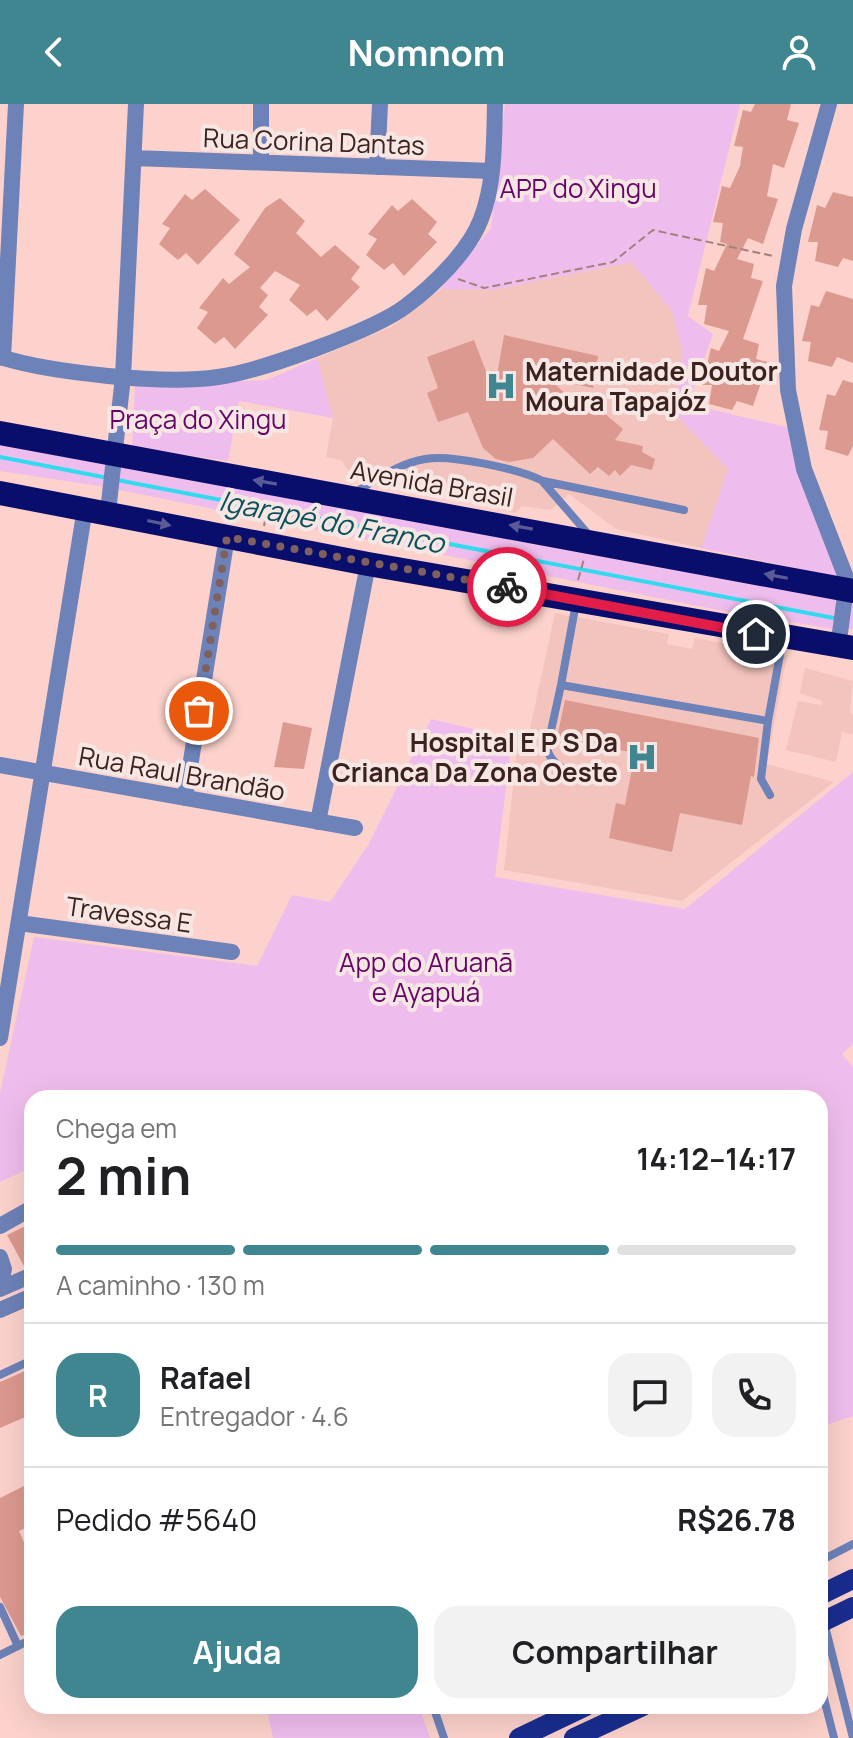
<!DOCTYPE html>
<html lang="pt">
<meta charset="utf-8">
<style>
body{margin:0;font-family:Manrope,sans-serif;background:#f2f2f2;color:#202124;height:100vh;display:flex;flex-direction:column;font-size:30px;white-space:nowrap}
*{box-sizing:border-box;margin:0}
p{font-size:26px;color:#757577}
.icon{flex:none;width:44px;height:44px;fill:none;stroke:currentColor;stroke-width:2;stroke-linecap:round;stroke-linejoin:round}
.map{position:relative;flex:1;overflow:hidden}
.drawer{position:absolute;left:24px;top:986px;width:804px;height:624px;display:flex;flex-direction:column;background:#fff;border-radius:24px;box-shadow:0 8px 32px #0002}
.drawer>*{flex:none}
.pin{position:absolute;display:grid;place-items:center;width:68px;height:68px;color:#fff;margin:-34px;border:4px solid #fff;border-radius:50%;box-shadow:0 2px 8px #0007}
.courier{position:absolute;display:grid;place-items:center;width:80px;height:80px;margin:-40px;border:6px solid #e11d48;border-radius:50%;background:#fff;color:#222;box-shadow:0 2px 10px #0007}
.summary em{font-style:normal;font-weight:700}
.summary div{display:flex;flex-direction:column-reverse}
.summary{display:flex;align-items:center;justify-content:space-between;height:136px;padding:0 32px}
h1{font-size:52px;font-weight:700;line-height:60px}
.bar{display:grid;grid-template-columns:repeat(4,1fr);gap:12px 8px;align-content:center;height:96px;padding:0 32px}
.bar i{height:10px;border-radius:6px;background:#e0e0e0}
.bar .on{background:#3f8690}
.bar p{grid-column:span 4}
.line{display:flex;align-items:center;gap:20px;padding:0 32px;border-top:2px solid #e0e0e0}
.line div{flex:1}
.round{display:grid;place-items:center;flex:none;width:84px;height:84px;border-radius:24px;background:#f2f2f2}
.cta{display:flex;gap:16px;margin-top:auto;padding:16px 32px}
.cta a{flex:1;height:92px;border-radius:24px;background:#3f8690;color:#fff;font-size:32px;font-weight:700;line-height:92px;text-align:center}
.cta a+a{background:#f2f2f2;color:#202124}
header{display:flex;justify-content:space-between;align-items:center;height:104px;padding:0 32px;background:#3f8690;color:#fff;font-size:36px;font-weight:700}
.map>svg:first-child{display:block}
</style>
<header><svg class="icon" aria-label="back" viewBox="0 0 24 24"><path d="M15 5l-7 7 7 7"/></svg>Nomnom<svg class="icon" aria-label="person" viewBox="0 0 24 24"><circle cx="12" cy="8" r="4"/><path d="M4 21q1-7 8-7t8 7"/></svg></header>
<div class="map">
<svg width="853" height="1634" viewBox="0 0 853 1634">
<rect width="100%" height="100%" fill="#fdd2cc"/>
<path fill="#f3c4bd" d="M631,158l41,48 10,39 -7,65 53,55 -27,79 -85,-19 -47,-35 -18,16 -29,-4 -7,7 -43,-10 -7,-7 -27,-8 -65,-15 -9,6 -10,-1 -13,-18 -15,-3 7,-39 -16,-60 74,-31 50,-38 52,1z
M555,509l114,21 -2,10 25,5 3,-11 92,17 -20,109 67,18 -152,119 -178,-31 13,-120 12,-17z
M805,564l48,13 -3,32 3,1v20l-11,-2 -6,30 -50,-12 12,-49 23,4 1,-4 -22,-8z"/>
<path fill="#efbded" d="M505,0h235l-52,212 25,18 -25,70 103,24 55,151 -145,-31 27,-79 -53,-55 7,-65 -10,-38 -41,-49 -138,28 -52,-1 50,-61z
M317,254l16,60 -94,-17 -11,60 -96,-14 3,-61 132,-6z
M0,335l853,163v27h-20l-115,-19 -619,-124 -99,-15z
M431,615l81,19 -17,139 190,32 168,-137v272l-11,10 11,13v349l-33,11v-329h-788v69l-32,15v-89l34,-156 223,29 35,-71 38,7 38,-57z
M266,1602h153l11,32h-157z"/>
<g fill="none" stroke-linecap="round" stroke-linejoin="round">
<path stroke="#31daee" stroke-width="4" d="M0,353l108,21
M117,376l722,139"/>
</g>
<path fill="#dc9990" d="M755,0h36l-4,16 12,3 -15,45 -11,-4 -6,32 11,3 -15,45 -15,-6 -11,21 17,5 -3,14 12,3 -20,58 16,5 -3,15 12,3 -15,44 -16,-5 -5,9 -23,-6 3,-19h-10l9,-37 8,3 10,-20 -25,-7 3,-19h-9l8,-37 8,3 13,-27 -7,-2 3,-19 -10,-1 9,-36 8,2 10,-22 3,-19 -9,-1 9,-36 8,2z
M205,85l35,31 -42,45 -12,-12 -8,7 -19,-16 11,-16 -8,-4 23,-30 7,6z
M833,88l20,5v64l-10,-3 -5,9 -23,-6 3,-19h-10l9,-37 8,3z
M280,94l25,23 -9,12 25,24 14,-12 25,22 -9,12 9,8 -33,34 -11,-12 -9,7 -18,-16 11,-15 -25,-14 -15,17 8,7 -9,12 9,8 -33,34 -11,-12 -9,7 -18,-16 11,-16 -9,-4 24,-30 6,6 21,-17 -16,-13 31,-46z
M412,95l25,23 -9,12 9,8 -33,34 -11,-13 -9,7 -18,-15 11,-16 -9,-5 24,-29 6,6z
M826,187l27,8v64l-16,-6 -5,10 -24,-6 3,-19 -9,-1 9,-36 8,2z
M504,231l94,21 -5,32 -44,-9 35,31 7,-8 32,27 -8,11 28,6 -1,6 13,7 -3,11 -21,-5 -11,11 -5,-6 -6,6 -11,-9 -8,7 -37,-35 -20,19 -24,4 -13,-3 -13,-11 -15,-36 -30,10 -11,-29 11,-5 -11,-31 47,-17 20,52z
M843,276l10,3v63l-5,10 -23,-7 3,-18 -9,-1 8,-36 8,2z
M565,596l194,38 -5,39 -3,-1 -9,49 -62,-12 -8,39 -63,-14 7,-35 9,2 10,-52 -78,-15z
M283,618l29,6 -8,41 -30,-2z
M32,1119v41l-8,2 -17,-31z
M32,1264v46l-32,14v-46z
M32,1378v43l-13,6 13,30v71l-11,4 -21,-39v-99z"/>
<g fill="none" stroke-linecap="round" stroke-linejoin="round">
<path stroke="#a3807b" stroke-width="2" stroke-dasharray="8 4" stroke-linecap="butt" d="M458,175l26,9 129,-26 40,-32 120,26
M264,422l5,-25
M578,476l6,-21"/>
<path stroke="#6d82b8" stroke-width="8" d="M543,378l46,53
M356,388c21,-13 44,-29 69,-33 25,-5 94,10 118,22l141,29
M576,499l-15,82 207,36 15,-83
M561,581l-14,64c7,23 31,25 52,29
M768,617l-7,58 9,16
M0,1271l32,-15
M820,1457l33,-17
M0,1503l18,39
M824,1518l29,116
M0,1551l32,-16
M820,1579l14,55
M433,1602l11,32"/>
<path stroke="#6d82b8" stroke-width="16" d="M261,0v58
M829,0l-35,125 -10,57 4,104 16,79 43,111 -7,53 -7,12
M134,54l358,13
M377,63l3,-63
M0,253c51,16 165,28 218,20 40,-5 157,-47 188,-71 27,-20 63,-55 75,-87 14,-36 13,-77 14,-115
M3,254l13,-254
M108,408l15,-135 13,-273
M0,661l355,63
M185,694l42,-261
M318,718l50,-258
M19,819l213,29
M0,934l85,-530
M0,1122l32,-18
M0,1153l4,12 -4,17
M0,1185l32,-14
M0,1206l32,-14"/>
<path stroke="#192d8f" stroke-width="20" d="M820,1491l33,-16
M820,1519l33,-16
M519,1634l67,-32
M574,1634l69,-32"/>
<path stroke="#090e6c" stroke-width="24" d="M0,329l853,158
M0,389l368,71 485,84"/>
</g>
<defs><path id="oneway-solid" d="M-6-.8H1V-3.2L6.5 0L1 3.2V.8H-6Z" transform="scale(2)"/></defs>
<g fill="#5c5a96">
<use href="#oneway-solid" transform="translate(265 378) rotate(-170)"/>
<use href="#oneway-solid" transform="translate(159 419) rotate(12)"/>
<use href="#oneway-solid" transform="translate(521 423) rotate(-170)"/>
<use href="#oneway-solid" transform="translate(776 472) rotate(-169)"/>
</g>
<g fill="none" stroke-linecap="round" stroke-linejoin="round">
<path stroke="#80605c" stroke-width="8" stroke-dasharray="0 14.4" d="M199,607l28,-174 280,50"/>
<path stroke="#e11d48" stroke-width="10" d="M507,483l249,47"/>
</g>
<defs>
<g id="hospital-bare" transform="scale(2.4)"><path d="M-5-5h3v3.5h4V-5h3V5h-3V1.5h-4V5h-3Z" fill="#3f8690" stroke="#f6e7e5" stroke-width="2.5" paint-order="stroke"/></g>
</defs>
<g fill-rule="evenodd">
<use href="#hospital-bare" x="501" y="282"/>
<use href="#hospital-bare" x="642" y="653"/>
</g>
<g text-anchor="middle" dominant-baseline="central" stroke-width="8" stroke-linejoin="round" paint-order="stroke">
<g font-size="26" fill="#3c221f" stroke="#f6e7e5">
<text transform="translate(314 37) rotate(2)">Rua Corina Dantas</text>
<text transform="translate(432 379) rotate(10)">Avenida Brasil</text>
<text transform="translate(182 669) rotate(10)">Rua Raul Brandão</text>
<text transform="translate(129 810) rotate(8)">Travessa E</text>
</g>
<g font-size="26" fill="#660567" stroke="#f6e7e5">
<text x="578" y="84">APP do Xingu</text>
<text x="198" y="315">Praça do Xingu</text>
<text x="426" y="858">App do Aruanã<tspan x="426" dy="30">e Ayapuá</tspan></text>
</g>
<g font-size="26" font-weight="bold" fill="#3c221f" stroke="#f6e7e5" text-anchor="start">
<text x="525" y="267">Maternidade Doutor<tspan x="525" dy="30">Moura Tapajóz</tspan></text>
<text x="618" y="638" text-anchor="end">Hospital E P S Da<tspan x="618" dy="30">Crianca Da Zona Oeste</tspan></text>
</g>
<g font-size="28" font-style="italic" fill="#0c515a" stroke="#f6e7e5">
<text transform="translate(332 417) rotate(11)">Igarapé do Franco</text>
</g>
</g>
</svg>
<div class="pin" style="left:199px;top:607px;background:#ea580c"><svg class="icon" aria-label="bag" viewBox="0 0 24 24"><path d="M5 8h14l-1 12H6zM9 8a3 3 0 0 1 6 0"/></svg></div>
<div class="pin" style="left:756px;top:530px;background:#1f2937"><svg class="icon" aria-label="home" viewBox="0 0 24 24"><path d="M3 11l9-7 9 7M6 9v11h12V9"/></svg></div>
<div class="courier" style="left:507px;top:483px"><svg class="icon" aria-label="bike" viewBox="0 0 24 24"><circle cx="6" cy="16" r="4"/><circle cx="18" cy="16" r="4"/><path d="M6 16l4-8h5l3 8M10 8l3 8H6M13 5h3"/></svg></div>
<section class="drawer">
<div class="summary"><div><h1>2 min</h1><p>Chega em</p></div><em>14:12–14:17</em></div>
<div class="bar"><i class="on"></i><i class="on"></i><i class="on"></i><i></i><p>A caminho · 130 m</p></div>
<div class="line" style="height:144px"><b class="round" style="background:#3f8690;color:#fff">R</b><div><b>Rafael</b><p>Entregador · 4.6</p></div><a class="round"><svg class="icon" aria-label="chat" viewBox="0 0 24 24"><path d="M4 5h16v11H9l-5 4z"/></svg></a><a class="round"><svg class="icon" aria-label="phone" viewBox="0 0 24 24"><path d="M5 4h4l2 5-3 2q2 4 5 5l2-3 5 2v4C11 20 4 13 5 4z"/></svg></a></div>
<div class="line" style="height:104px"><div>Pedido #5640</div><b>R$26.78</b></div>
<div class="cta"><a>Ajuda</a><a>Compartilhar</a></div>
</section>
</div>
